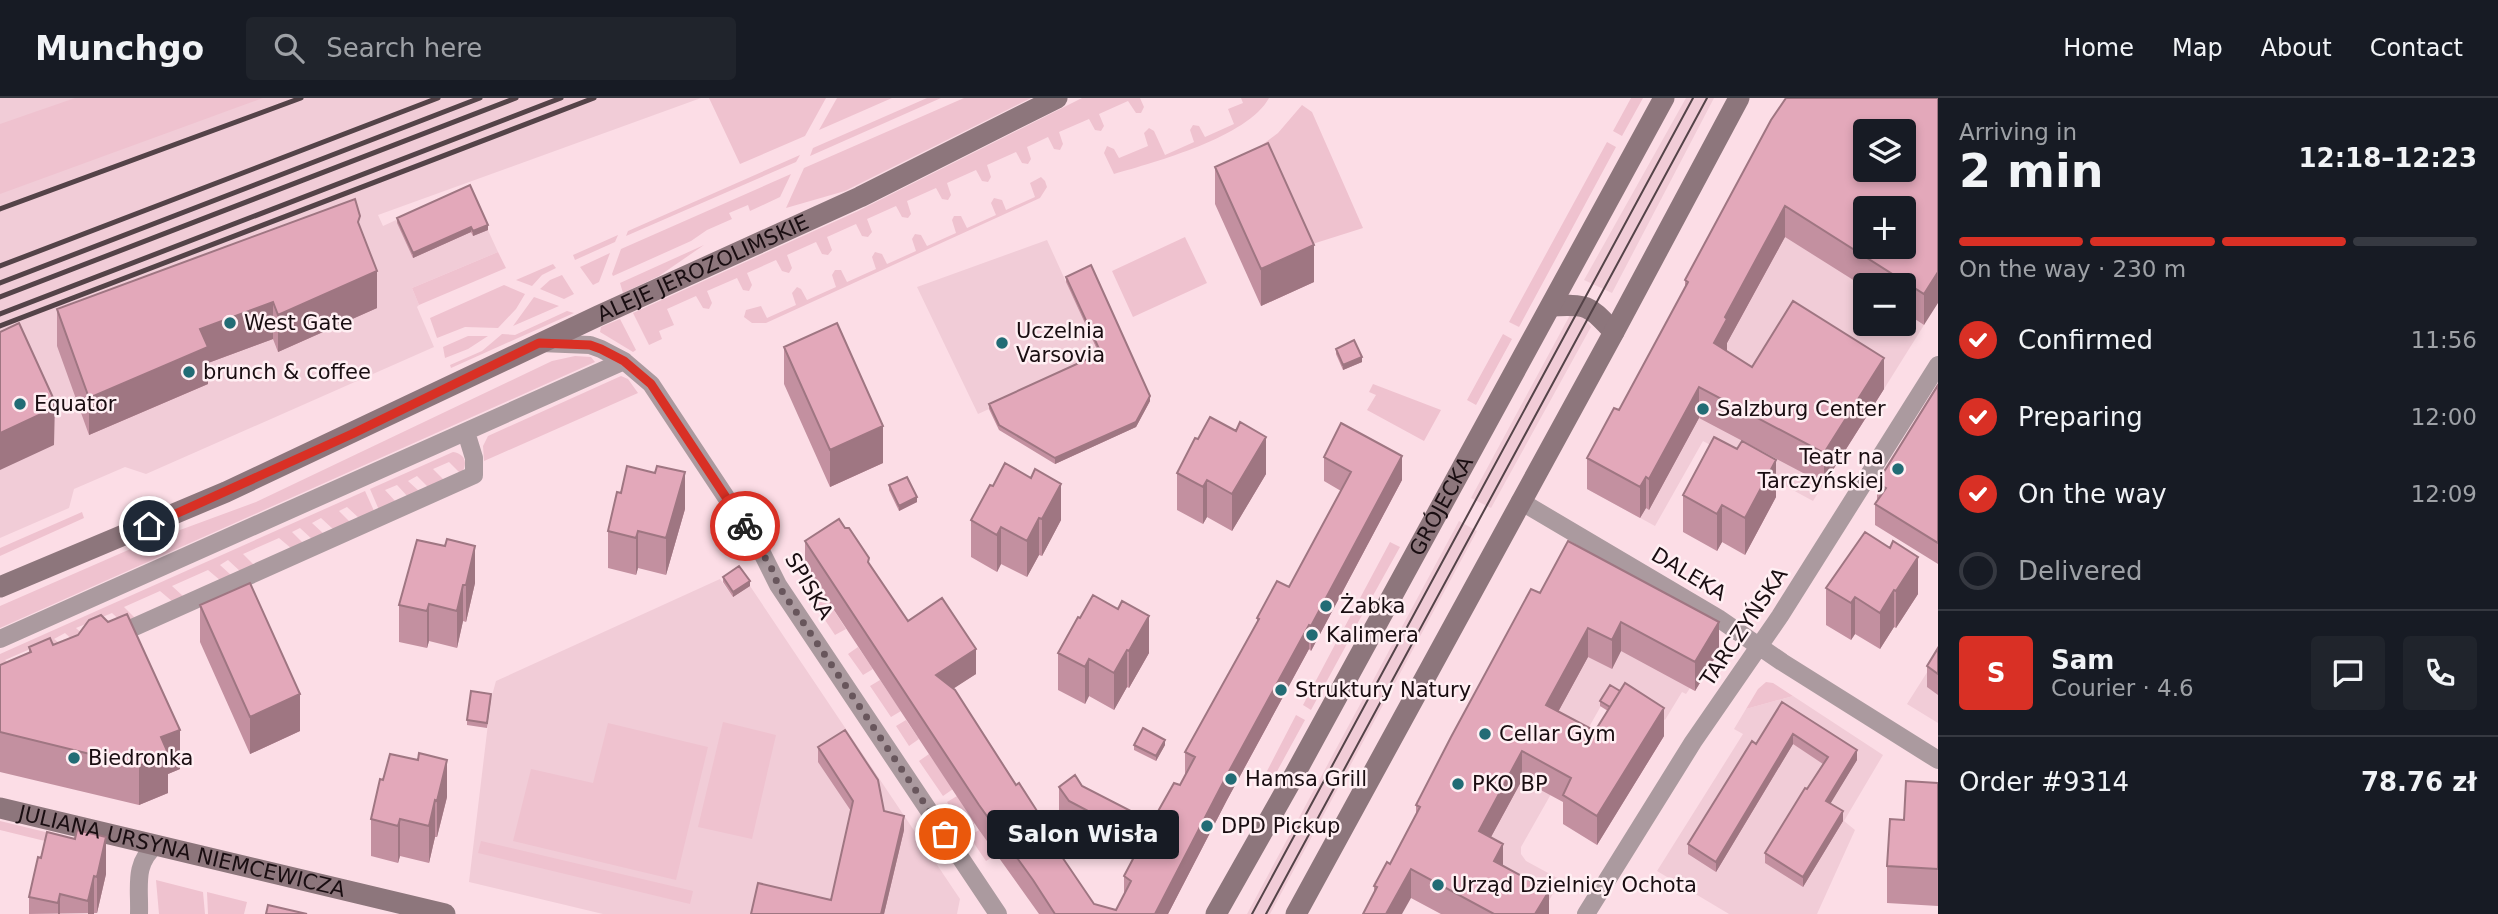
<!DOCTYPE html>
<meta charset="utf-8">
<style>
body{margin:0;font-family:"DejaVu Sans",sans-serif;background:#20242c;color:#f1f3f6;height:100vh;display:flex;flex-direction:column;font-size:26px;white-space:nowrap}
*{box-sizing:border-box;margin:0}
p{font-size:23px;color:#9ea1a6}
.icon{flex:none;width:38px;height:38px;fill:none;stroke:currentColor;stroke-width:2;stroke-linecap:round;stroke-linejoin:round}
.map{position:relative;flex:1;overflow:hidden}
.side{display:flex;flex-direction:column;background:#171b24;width:560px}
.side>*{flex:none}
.fabs{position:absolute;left:1853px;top:21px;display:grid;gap:14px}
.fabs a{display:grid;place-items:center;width:63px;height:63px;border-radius:7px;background:#171b24;box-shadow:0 4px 10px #0003;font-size:35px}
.pin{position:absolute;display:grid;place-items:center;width:60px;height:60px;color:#fff;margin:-30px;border:4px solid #fff;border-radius:50%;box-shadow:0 2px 7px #0007}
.courier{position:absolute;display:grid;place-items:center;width:70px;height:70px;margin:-35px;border:5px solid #d93025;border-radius:50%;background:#fff;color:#222;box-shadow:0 2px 9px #0007}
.bubble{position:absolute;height:49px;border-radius:7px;background:#171b24;box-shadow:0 4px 10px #0003;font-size:23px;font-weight:700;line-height:49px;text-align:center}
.headline em{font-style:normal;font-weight:700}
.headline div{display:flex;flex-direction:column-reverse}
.headline{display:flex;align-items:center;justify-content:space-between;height:119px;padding:0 21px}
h1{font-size:46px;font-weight:700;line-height:52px}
.bar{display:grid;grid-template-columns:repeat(4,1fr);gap:10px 7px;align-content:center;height:84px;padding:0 21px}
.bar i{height:9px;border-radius:5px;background:#363941}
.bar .current{background:#d93025}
.bar p{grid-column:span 4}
.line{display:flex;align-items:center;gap:18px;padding:0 21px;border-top:2px solid #363941}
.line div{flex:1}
.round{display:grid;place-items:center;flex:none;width:74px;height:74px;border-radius:7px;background:#20242c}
ol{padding:0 21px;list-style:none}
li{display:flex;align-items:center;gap:21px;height:77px}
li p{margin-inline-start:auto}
li .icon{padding:7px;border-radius:50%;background:#d93025;color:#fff;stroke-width:4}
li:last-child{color:#9ea1a6}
li i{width:38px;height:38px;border:4px solid #363941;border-radius:50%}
header{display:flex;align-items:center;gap:42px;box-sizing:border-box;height:98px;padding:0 35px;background:#171b24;border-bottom:2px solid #363941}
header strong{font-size:33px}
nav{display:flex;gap:38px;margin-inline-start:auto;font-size:24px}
.search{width:490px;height:63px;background:#20242c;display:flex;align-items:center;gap:18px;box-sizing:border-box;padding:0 24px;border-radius:7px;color:#9ea1a6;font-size:26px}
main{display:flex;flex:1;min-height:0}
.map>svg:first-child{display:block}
</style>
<header>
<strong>Munchgo</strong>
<div class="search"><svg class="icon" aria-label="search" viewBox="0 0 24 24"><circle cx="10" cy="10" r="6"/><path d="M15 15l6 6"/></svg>Search here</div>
<nav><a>Home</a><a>Map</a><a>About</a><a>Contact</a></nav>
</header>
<main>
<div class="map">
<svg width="1938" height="816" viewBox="0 0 1938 816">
<rect width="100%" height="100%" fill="#fcdde6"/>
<path fill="#f1ccd7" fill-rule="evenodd" d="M0,0h701l-323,117 5,11 85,-39 30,65 -86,36 7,17 -2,2 17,40 -288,127 -21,-7 -51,22 -5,19 -69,30z
M1686,0h28l-102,195 -28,-13z
M1938,0v145l-72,42v39h38v-12l20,13 -40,64 -127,-10 -30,3 115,72 -29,47 -110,-60 -48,85 -68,-37 158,-304zM1866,33h38v39h-38zM1866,110h38v39h-38z
M1047,142l54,119 -123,55 -61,-127z
M1570,217l14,2 7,10 -100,181 -20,-10z
M1459,423l18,10 -207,383h-23z
M720,481l13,18 17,-11 210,313 -3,15h-354l-134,-32 22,-183 5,-18z
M1531,520l188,33 -24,40 -5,-3 -4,6 -4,-2 -17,28 -55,-30 -89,157v7l5,7 35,19 -20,34h-100l-48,-26z
M1938,557v68l-31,-19z
M1793,598l90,59 -39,66 11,9 -38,84h-88l-72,-43 86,-137 -9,-5 12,-20z"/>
<path fill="#efc2cf" d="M75,0h188l-263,96v-70z
M709,0h117l-21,38 -65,28z
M837,0h55l-73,32z
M927,0h14l-131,58 3,-8z
M964,0h67l-186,93 -59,17 18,-40z
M1082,0h58l4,9 -3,6h-5l-8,-12 -29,13 5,12 -3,5 -6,-1 -6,-11 -30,13 4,12 -3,6 -6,-1 -6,-12 -21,10 4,12 -3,5 -6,-1 -6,-11 -29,13 4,12 -3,5 -6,-1 -6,-11 -29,13 4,12 -3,5 -6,-1 -6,-11 -29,13 4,13 -3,4 -6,-1 -6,-11 -29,13 5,13 -4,5 -6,-1 -6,-12 -29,13 5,13 -4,5 -6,-1 -6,-12 -29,13 5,13 -3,5 -7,-2 -6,-11 -29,13 5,12 -3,6 -6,-1 -6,-12 -30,13 5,12 -3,6 -6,-1 -7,-12 -29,13 7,16 -15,6 3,8 -13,6 -16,-32 225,-102z
M1241,0h28c-21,39 -114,64 -155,76l-10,-21 3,-7 7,3 5,9 29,-12 -4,-13 5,-5 5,3 11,24 29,-13 -4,-12 3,-5 6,1 6,11 29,-13 -6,-15 15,-6z
M1631,0h12l-21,38 -9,-5z
M1302,7l10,7 51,116 -60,19 -45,-99 20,-15z
M1607,44l9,5 -97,180 -10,-5z
M800,57l-4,7 -170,74 2,-5z
M791,76l-11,23 -30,14 -2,-6 -19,8 3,6 -25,11 -16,11 -78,35 -1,-2 9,-25z
M1041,79l4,4 2,6 -7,11 -274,125h-14l-8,-6 2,-7 15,-4 6,12 29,-13 -4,-12 5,-6 4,2 6,11 29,-13 -4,-12 3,-5h6l6,12 29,-13 -4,-12 3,-5 7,2 5,10 29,-13 -4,-12 3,-5 6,1 6,11 29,-13 -4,-13 2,-4h7l6,12 29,-13 -5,-12 3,-5 8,2 4,10 29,-13 -5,-14z
M618,137l-3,7 -40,18 -2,-5z
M1185,139l22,46 -74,34 -21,-46z
M704,147l-45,31 -36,17 -3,-10z
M498,154l8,16 -87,37 -7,-17z
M610,155l-11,29 -6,3 -13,-18z
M553,166l3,4 -14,7 -10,11 -16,-6z
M562,177l12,19 -10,5 -24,-10 10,-9z
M504,187l21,9 -9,15 -18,19 -33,-1 -28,11 -7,-20z
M534,199l25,9 -46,20z
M567,213l7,2 -123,55 -1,-3 32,-14 20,-17 13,1z
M620,221l16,31 -3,2 -33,-20 1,-5z
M1503,236l9,5 -36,66 -9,-5z
M468,238h20l-20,13 -23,9 -2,-11z
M575,258l16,1 4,5 -595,266v-22l142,-62 114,-42 296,-141z
M621,278l7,3 10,14 -154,68 -1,-15 5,-10z
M1373,286l68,26 -17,31 -57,-31 9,-15 -7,-3z
M453,354c13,2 15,12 8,22l-12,-12 -16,7 12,12 -16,7 -12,-12 -9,5 12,11 -11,6 -12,-13 -12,5 12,13 -18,7 -9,-21z
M365,393l10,22 -15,6 -13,-12 -8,4 12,12 -17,7 -13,-12 -9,5 13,12 -12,5 -13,-12 -8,4 12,12 -12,5 -13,-11 -36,16 12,12 -14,6 -13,-12 -8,5 12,11 -11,5 -13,-11 -36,16 12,11 -11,5 -13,-11 -36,16 12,12 -12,5 -12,-11 -36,15 13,12 -11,5 -13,-12 -11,6 13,10 -30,-3 -32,14 15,10h-20v-16z
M82,414l2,6 -84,38v-8z
M1390,444l10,5 -49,88 -8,-5z
M826,500l20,31 -11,6 -20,-30z
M1339,539l9,5 -37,68 -8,-5z
M858,549l15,22 -10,6 -15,-21z
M880,582l21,31 -10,6 -21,-31z
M1766,584l7,1 20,13 -47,13 12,-20z
M1296,617l9,5 -30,55 -9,-2z
M906,622l13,19 -10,7 -13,-20z
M723,624l53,13 -24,104 -54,-12z
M608,625l100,24 -32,133 -163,-39 18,-72 62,14z
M929,656l24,35 -10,7 -24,-35z
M957,698l18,27 -10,7 -18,-28z
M0,723l103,25 -5,8 -98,-24z
M979,732l18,24 -11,7 -17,-25z
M481,743l212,50 -3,13 -212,-51z
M156,782l47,12 2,22h-46z
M207,794l40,10 -3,12h-36z"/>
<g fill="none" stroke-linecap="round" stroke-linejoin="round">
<path stroke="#ab9a9f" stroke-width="18" d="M541,245l49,2 11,4 23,12 27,23 108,163 19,38 220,329
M1520,403l198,117 64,44 156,98
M112,539l362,-162v-17l-8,-26
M0,541l624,-278
M139,816c1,-27 -6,-50 17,-69
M1586,816l107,-172 87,-126 158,-251"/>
<g stroke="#8d767c" stroke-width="21">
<path d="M1551,208c38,-2 37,-1 63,26"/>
<path id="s1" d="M0,489l226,-95 372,-176 262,-119 197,-99"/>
<path id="s2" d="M0,710l445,106"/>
<path id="s3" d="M1216,816l74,-131 374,-685"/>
<path d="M1296,816l318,-582 125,-234"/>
</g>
<path stroke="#544348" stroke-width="2" d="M1252,816l441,-816
M1266,816l441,-816"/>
<path stroke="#544348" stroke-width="5" d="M0,111l301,-111
M0,168l438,-168
M0,185l480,-185
M0,199l516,-199
M0,216l561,-216
M0,228l594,-228"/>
</g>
<path fill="#c390a0" d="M1938,0l-14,227 -20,-13v-27h-38v3l-81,-51 -58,106v8l25,16 132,22 -60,95 -125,-66 -50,92 -3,-2 -6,10 -53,-29v-31l32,-48 66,-121v-9l86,-160z
M1215,69l99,115 -53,24 -46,-102z
M397,120l91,12 -15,6 -2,-4 -58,26 -16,-35z
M360,129l17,81 -99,44 -5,-13 -65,24v21l-119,51 -32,-89v-37z
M1066,179l84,124 -14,26 -81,37 -56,-34 -10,-21v-5l110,-50 -33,-72z
M784,249l99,116 -53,24 -46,-103z
M1336,251l26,13 -19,8 -7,-16z
M1938,287v179l-63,-39v-21l2,-3v-18z
M1737,351l39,48 -31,58 -23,-13 -5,9 -34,-19v-37z
M1324,359l78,23 -91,171 -2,-2 -82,151 -59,114h-129l-60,-84 -174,-264v-25l64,22 39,58 68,53 -23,14 86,131 4,11 51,74 22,6 8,-16v-18l9,-16 -64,-35 -10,-14v-24l23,-1 70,36 28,-37 5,-10v-23l72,-130v-4l32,-31 52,-96 -17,-10z
M1177,375l89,1 -34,57 -25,-14 -4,7 -26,-14z
M889,387l28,17 -18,9 -10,-21z
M990,387l71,35 -19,36 -3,-1 -12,22 -26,-13 -4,8 -26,-15v-37z
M685,411l-19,66 -28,-7 -2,7 -28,-7v-37z
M1865,434l53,62 -22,34 -2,-1 -14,22 -25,-15 -4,6 -25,-15v-37z
M417,442l58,43 -9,39 -3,-1 -6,27 -28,-7 -2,7 -28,-6v-37z
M723,479l27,9 -17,11 -10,-15z
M1540,495l179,58 -24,40 -74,-40 -9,18 -24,-12 -30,55 37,19 13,-20 -8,-5v-5l64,35 -67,109 -34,-21v-22l-41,-22 -31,57 12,29 46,48h-108l-30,-16 -37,-6v-6l16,-22 26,-49v-10z
M200,507l100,126 -50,23 -50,-112z
M1078,519l71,36 -20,35 -2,-1 -13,23 -25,-14 -4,8 -27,-14v-37z
M53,547l127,124 -12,5v19l-29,12 -139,-33v-107l29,-12v-6z
M1938,550v47l-11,-8v-21z
M491,601l-4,29 -20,-3v-5z
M1782,604l75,58 -27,43 13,18 -40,66 -38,-24v-10l58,-89 -30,-20 -77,128 -28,-18v-10l68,-100z
M1134,647h31l-9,16 -22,-11z
M818,649l86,83 -20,84h-133l80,-14 20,-89 -33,-49z
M1938,685v123l-51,-3v-37l17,-46z
M447,699l-10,40h-2l-6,26 -29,-7 -2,7 -27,-7v-37z
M38,759l68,17 -9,39 -68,1v-17z"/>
<path fill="#9f7682" d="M1785,108v31l-58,106v7l-13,24v-31l11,-26z
M488,127v5l-15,6v-5z
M471,129v5l-58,26v-5z
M1314,147v37l-53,24v-37z
M377,173v37l-99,44v-37z
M1938,174v31l-14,22v-31z
M273,204v37l-65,24v21l-119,51v-37l111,-69z
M1362,259v5l-19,8v-5z
M1884,260v31l-60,95v-31z
M1699,289v31l-50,92v-31z
M1150,298v5l-14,26 -81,37v-6z
M55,304l-1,43 -54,25v-37z
M883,328v37l-53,24v-37z
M1266,339v37l-34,57v-37z
M1402,358v24l-91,171v-25z
M1776,362v37l-31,58v-37z
M685,374v37l-19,66v-37z
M1646,379v31l-6,10v-31z
M1207,382v37l-4,7v-37z
M1061,386v36l-19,36v-37z
M917,399v5l-18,9v-5z
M1722,407v37l-5,9v-37z
M1039,420v37l-12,22v-36z
M1001,429v37l-4,8v-37z
M638,433v37l-2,7v-37z
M475,448v37l-9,39v-37z
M1918,459v37l-22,34v-37z
M750,483v5l-17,11v-5z
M463,487v36l-6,27v-37z
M1894,492v37l-14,22v-36z
M1855,499v37l-4,6v-37z
M429,506v37l-2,7v-37z
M1149,518v37l-20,35v-37z
M1621,524v29l-9,18v-29z
M1719,524v29l-24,40v-29z
M1309,527v24l-82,151 -59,114h-13l72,-139z
M1588,530v29l-42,77v-29z
M976,551v25l-40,26v-25z
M1127,552v37l-13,23v-37z
M1089,561v37l-4,8v-37z
M300,596v37l-50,23v-37z
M1664,610v28l-67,109v-29z
M180,632v39l-12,5v19l-29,12v-39l22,-29z
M1793,636v10l-77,128v-10z
M1165,642v5l-9,16v-5z
M1857,652v10l-31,51v-10z
M1522,653v29l-43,79v-28z
M447,662v37l-10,40v-36z
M435,702v37l-6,26v-37z
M1843,713v10l-40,66v-10z
M904,718v14l-20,84h-3z
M400,721v37l-2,7v-37z
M106,739v37l-9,39v-36z
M1503,746v29l-9,-12z
M1411,771v29l-9,16h-16z
M94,778v38h-6v-13z
M1549,793v23h-14z
M60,796v20h-2v-11z"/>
<path fill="#e3a8ba" stroke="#9f7682" stroke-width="2" fill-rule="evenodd" d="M1786,0h152v174l-14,22 -139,-88 -60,111 2,2 -13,24 38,24 41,-66 91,57 -60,95 -125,-66 -50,92 -3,-2 -6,10 -53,-29 27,-50 5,2 69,-128 -3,-2 86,-160zM1866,33h38v39h-38zM1866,110h38v39h-38z
M1268,45l46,102 -53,24 -46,-102z
M470,87l18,40 -15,6 -2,-4 -58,26 -16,-35z
M355,101l5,17 -2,6 19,49 -99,44 -5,-13 -73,27 8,18 -119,51 -32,-89z
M1091,167l59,131 -14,26 -81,36 -56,-33 -10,-21 112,-51 -35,-76z
M19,225l36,79 -3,1 2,5 -54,25v-101z
M837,225l46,103 -53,24 -46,-103z
M1354,242l8,17 -19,8 -7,-16z
M1938,287v158l-63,-39 11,-16 -9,-5z
M1210,319l26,14 4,-9 26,15 -34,57 -25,-14 -4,7 -26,-14 18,-35 3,1z
M1341,325l61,33 -91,170 -2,-1 -82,150 -72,139h-100l-22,-34 -54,-75 -174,-264 34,-22 6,9h4l20,30 -1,4 40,59 34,-23 34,51 -40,26 19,15 61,95 3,-2 20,31 -2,2 6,9 -2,1 53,78 22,6 15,-29 -7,-5 19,-36 -74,-39 -10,-14 16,-12 7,11 70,36 22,-39 6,2 15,-28 -10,-5 74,-133 -2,-1 20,-37 12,6 62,-115 -27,-15z
M1714,339l23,12 5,-8 34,19 -31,58 -23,-13 -5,9 -34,-19z
M1005,365l26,15 4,-9 26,15 -19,35 -3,-1 -12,23 -26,-14 -4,8 -26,-15 19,-35 3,1z
M627,368l28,7 2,-7 28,6 -19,66 -28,-7 -2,7 -28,-7 9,-39 4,1z
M907,379l10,20 -18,9 -10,-21z
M1865,434l25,16 3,-7 25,16 -22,34 -2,-1 -14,23 -25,-16 -4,6 -25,-15z
M447,441l28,7 -9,39h-3l-6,26 -28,-7 -2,7 -28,-6 18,-65 28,6z
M1568,443l151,81 -24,40 -74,-40 -9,18 -24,-12 -42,77 49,26 30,-48 39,25 -67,108 -34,-21 8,-17 -49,-27 -43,80 24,13 -9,17 55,30 -14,23h-41l-83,-45 -25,45h-23l14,-27 -3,-1 13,-24 3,2 30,-57 -4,-2 35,-68 80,-148 9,4z
M739,468l11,15 -17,11 -10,-15z
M250,485l50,111 -50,23 -50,-112z
M1093,497l25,14 4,-8 27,15 -20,35 -2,-1 -13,23 -25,-14 -4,8 -27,-14 20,-36 2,1z
M127,516l53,116 -19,7 7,16 -29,13 -139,-34v-67l31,-13 -2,-5 21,-9 3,7 25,-10 11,-15 12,-5 7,7z
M1938,550v26l-11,-8z
M1610,587l10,6 -10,16 -10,-6z
M471,593l20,3 -4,29 -20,-3z
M1782,604l75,48 -31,51 17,10 -40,66 -38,-24 40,-65 2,1 21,-32 -35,-23 -77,128 -28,-18 64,-103 4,3z
M1143,630l22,12 -9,16 -22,-11z
M845,632l33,50 6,31 20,5 -23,98h-130l7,-31 73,17 22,-99 -35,-54z
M419,655l28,7 -10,41 -2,-1 -6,26 -29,-7 -2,7 -27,-7 9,-40 3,1 7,-26 28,6z
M1906,683l32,2v86l-51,-3 3,-47 14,1z
M77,732l29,7 -9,40 -3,-1 -6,25 -28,-7 -2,9 -29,-6 9,-40 3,1 6,-26 28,7z
M268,807l39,9h-41z"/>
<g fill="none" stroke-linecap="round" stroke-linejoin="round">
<path stroke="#68565c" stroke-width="7" stroke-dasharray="0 12.6" d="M745,428l26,41 7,18 167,249"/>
<path stroke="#d93025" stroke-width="9" d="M149,428l203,-92 187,-91 51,2 11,4 23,12 27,23 94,142"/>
</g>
<g fill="#226c75" stroke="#ffeff3" stroke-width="2.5">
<circle cx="230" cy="225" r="7"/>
<circle cx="1002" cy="245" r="7"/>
<circle cx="189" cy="274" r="7"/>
<circle cx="20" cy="306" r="7"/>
<circle cx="1703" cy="311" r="7"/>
<circle cx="1898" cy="371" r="7"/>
<circle cx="1326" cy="508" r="7"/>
<circle cx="1312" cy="537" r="7"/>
<circle cx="1281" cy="592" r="7"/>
<circle cx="1485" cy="636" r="7"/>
<circle cx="74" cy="660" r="7"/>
<circle cx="1231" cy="681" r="7"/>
<circle cx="1458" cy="686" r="7"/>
<circle cx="1207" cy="728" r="7"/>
<circle cx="1438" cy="787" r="7"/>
</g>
<g text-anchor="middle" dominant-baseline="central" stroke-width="5" stroke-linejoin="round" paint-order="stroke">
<g font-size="21" fill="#190d11" stroke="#ffeff3">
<text stroke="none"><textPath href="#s1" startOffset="772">ALEJE JEROZOLIMSKIE</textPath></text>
<text stroke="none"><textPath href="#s3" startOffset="466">GRÓJECKA</textPath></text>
<text transform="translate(1689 476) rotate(31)">DALEKA</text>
<text transform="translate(809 488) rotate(59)">SPISKA</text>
<text transform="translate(1744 529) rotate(-56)">TARCZYŃSKA</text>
<text stroke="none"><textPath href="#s2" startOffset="187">JULIANA URSYNA NIEMCEWICZA</textPath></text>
</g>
<g font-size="21" fill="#190d11" stroke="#ffeff3" text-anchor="start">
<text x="244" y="225">West Gate</text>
<text x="1016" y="233">Uczelnia<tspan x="1016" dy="24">Varsovia</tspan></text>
<text x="203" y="274">brunch &amp; coffee</text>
<text x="34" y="306">Equator</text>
<text x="1717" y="311">Salzburg Center</text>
<text x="1884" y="359" text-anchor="end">Teatr na<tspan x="1884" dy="24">Tarczyńskiej</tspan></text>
<text x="1340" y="508">Żabka</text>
<text x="1326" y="537">Kalimera</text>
<text x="1295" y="592">Struktury Natury</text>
<text x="1499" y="636">Cellar Gym</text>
<text x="88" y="660">Biedronka</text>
<text x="1245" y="681">Hamsa Grill</text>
<text x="1472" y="686">PKO BP</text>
<text x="1221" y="728">DPD Pickup</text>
<text x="1452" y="787">Urząd Dzielnicy Ochota</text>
</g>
</g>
</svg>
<div class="fabs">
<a><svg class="icon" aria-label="layers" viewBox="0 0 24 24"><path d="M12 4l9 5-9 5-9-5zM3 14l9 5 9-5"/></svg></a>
<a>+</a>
<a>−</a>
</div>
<div class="pin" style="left:945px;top:736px;background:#ea580c"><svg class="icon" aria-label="bag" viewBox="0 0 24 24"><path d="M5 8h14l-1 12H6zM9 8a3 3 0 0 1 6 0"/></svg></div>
<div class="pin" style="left:149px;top:428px;background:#1f2937"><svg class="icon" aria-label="home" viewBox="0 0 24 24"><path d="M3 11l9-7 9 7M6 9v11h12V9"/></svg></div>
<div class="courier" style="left:745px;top:428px"><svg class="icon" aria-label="bike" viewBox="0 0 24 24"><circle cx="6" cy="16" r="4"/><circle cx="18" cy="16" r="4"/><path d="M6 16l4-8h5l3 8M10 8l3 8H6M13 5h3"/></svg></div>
<div class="bubble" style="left:987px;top:712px;width:192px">Salon Wisła</div>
</div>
<section class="side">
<div class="headline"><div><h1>2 min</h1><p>Arriving in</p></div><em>12:18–12:23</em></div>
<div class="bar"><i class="current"></i><i class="current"></i><i class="current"></i><i></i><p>On the way · 230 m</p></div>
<ol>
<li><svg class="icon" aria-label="check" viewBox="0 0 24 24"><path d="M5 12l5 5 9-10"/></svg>Confirmed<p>11:56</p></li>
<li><svg class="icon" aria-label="check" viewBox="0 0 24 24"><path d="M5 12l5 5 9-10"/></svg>Preparing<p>12:00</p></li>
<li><svg class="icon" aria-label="check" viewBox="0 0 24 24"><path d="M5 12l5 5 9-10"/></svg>On the way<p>12:09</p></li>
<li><i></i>Delivered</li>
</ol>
<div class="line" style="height:126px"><b class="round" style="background:#d93025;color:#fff">S</b><div><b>Sam</b><p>Courier · 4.6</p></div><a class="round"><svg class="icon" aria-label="chat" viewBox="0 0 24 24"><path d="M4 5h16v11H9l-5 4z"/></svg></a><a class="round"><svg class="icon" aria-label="phone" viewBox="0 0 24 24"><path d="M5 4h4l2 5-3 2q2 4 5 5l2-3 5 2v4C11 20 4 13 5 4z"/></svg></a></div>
<div class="line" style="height:91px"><div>Order #9314</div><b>78.76 zł</b></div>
</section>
</main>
